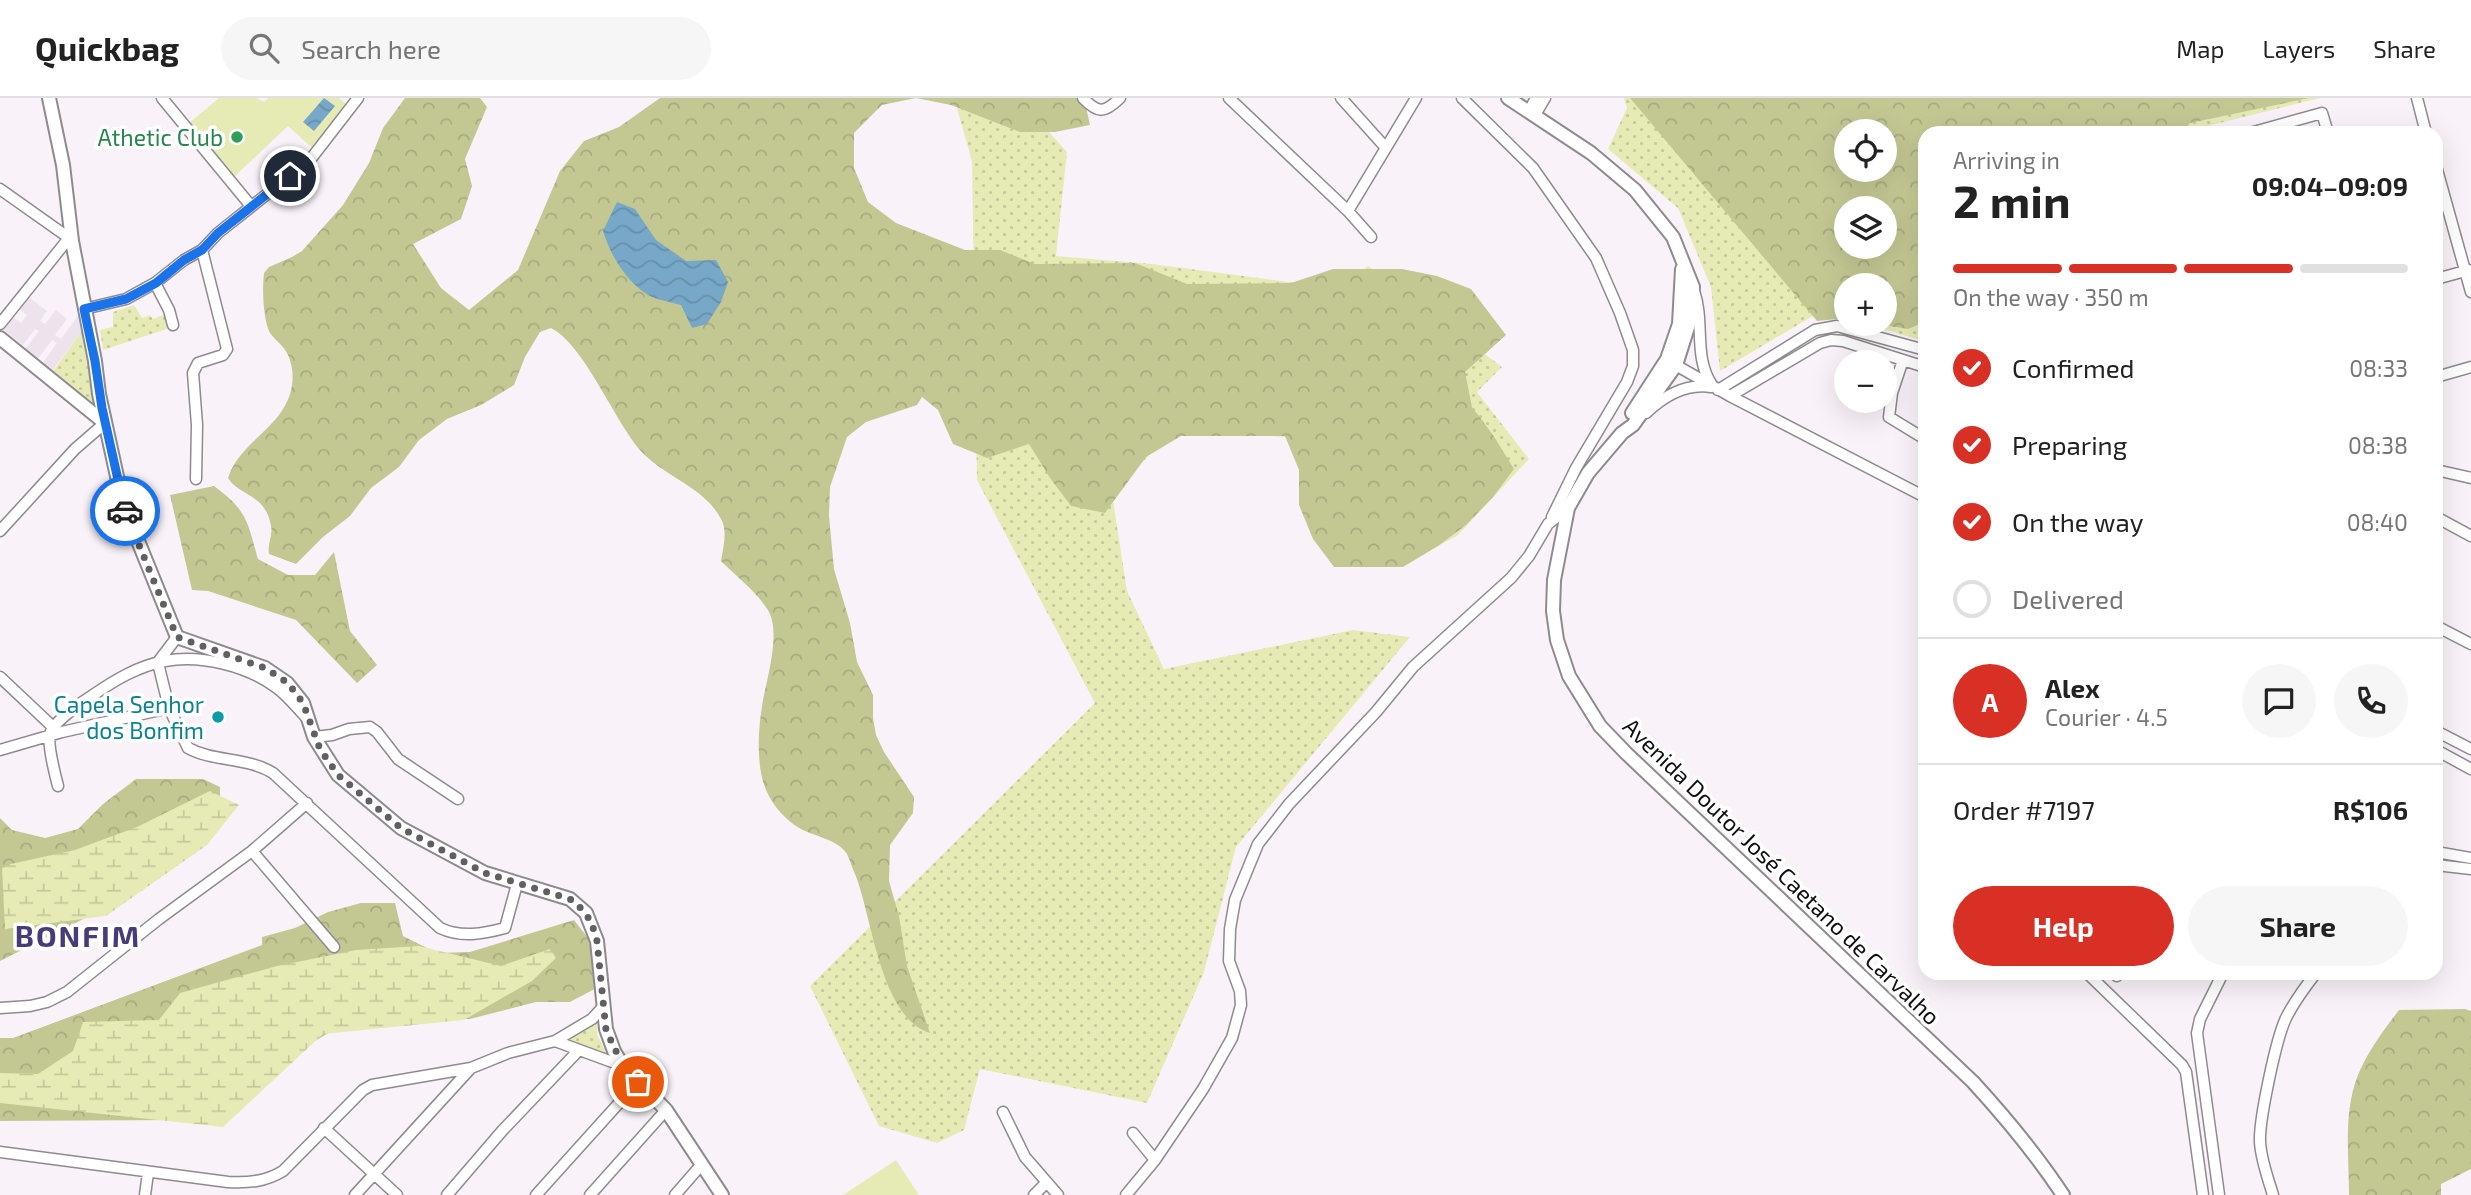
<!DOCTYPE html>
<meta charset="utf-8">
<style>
body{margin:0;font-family:"Exo 2",sans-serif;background:#f6f6f6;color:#222;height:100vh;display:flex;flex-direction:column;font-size:26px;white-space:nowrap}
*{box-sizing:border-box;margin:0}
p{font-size:23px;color:#767676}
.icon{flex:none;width:38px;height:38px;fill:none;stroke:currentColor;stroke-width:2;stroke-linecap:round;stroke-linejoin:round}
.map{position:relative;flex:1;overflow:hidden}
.side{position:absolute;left:1918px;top:28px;width:525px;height:854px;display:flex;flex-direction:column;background:#fff;border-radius:21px;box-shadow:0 7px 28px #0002}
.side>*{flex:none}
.fabs{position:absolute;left:1834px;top:21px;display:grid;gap:14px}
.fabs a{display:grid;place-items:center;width:63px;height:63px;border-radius:50%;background:#fff;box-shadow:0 7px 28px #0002;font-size:35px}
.pin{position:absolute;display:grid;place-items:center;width:60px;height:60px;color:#fff;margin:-30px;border:4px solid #fff;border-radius:50%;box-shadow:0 2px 7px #0007}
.courier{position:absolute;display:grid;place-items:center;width:70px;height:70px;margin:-35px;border:5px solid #1a73e8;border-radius:50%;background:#fff;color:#222;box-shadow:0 2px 9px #0007}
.overview em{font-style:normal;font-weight:700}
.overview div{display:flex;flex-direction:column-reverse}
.overview{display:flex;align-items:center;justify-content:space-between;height:119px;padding:0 35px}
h1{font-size:46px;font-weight:700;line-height:52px}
.bar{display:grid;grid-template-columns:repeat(4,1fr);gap:10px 7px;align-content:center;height:84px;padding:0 35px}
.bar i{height:9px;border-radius:5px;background:#e0e0e0}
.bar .active{background:#d93025}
.bar p{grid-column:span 4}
.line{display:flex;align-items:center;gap:18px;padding:0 35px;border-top:2px solid #e0e0e0}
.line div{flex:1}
.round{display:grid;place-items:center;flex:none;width:74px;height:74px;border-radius:37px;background:#f6f6f6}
ol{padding:0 35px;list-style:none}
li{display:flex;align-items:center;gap:21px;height:77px}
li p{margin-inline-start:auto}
li .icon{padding:7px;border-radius:50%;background:#d93025;color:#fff;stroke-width:4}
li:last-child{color:#767676}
li i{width:38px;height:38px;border:4px solid #e0e0e0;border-radius:50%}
.action{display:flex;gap:14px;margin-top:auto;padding:14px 35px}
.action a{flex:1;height:80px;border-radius:42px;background:#d93025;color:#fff;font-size:28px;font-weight:700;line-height:80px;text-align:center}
.action a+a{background:#f6f6f6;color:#222}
header{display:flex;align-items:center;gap:42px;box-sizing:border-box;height:98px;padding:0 35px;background:#fff;border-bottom:2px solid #e0e0e0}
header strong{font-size:33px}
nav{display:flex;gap:38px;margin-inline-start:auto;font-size:24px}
.search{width:490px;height:63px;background:#f6f6f6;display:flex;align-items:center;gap:18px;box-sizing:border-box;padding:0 24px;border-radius:38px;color:#767676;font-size:26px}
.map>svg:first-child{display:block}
</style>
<header>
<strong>Quickbag</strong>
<div class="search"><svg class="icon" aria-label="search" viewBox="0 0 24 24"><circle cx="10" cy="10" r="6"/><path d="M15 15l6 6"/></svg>Search here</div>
<nav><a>Map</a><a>Layers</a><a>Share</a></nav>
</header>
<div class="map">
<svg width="2471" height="1097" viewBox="0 0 2471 1097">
<defs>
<pattern id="grass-dots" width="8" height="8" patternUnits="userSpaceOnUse" patternTransform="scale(1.75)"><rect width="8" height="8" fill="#e6ebb6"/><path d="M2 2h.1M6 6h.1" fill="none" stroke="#c4c89b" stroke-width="1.8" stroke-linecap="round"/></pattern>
<pattern id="forest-crowns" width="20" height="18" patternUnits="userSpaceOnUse" patternTransform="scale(1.75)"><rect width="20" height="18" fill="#c3c893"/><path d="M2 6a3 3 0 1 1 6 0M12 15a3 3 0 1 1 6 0" fill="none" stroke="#a6ab7e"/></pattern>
<pattern id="wetland-marsh" width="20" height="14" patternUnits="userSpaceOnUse" patternTransform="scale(1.75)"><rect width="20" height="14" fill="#e6ebb6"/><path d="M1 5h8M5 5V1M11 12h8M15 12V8" fill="none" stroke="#c4c89b"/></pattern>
<pattern id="water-waves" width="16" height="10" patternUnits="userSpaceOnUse" patternTransform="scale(1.75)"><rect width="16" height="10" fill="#77a8c8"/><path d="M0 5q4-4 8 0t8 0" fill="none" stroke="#668fab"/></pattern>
</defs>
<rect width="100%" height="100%" fill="#f9f3f9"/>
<path fill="#ede3ed" d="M27,198l20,15 -7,10 5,3 11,-14 11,9 -12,16 6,4 19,-26 4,16 -32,42 -10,-7 15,-21 -5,-3 -15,20 -13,-9 15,-20 -4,-2 -12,16 -22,-17 9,-12 11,7 6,-8 -9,-7z"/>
<path fill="url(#grass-dots)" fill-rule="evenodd" d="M954,0h65l48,54 -11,104 96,8 189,25 27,-23 134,101 -25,25 52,67 -72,77 -45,23 -111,-120 -122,-15 -67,70 15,97 37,78 189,-39 57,7 -174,210 -32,125 -57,131 -167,-34 -16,61 -27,13 -58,-17 -69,-140 285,-283 -118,-223 -5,-319z
M1624,0h696l-141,35h-254v195l-5,12 -53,-16h18v-39h-39l-23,25 -103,61 -9,-84 -33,-79 -70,-59 19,-41zM1846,33h39v39h-39zM1846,110h39v39h-39z
M134,207l8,13 8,-3 3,4 13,-5 1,15 -64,21 -3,-20 13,-3v-15z
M83,232l13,70 -2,5h-9l-34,-31z
M597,923v13l10,21 -43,-13z"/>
<path fill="url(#forest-crowns)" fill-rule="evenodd" d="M405,0h75l7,9 -22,52 7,27 -11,33 -48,25 28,44 28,22 49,-40 42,-99 24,-30 35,-14 41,-29h256l-34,7 -28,28v35l14,34 28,21 69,27h35l35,14 100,-1 52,21 104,-1 42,-14h69l35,7 34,13 35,46 -41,37 7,35 21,28 21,34 -21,28 -27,28 -28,21 -35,21h-69l-21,-28 -14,-34v-35l-14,-34h-104l-35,21 -41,56 -34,-7 -21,-28 -21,-34 -42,14 -34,-14 -15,-34 -16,-13 -5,8 -51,17 -19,15 -17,50 -1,29 5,53 16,54 7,39 16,33v23l3,17 8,17 30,45 -1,16 -23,32 -1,36 10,35 8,50 23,67c-50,-15 -58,-118 -75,-159 -3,-6 -5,-14 -8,-20 -10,-15 -31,-17 -46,-25 -15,-8 -28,-23 -35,-39 -10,-24 -8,-59 -4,-84 4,-25 19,-71 7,-94 -9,-17 -34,-37 -48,-51 2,-13 7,-30 0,-42 -17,-33 -58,-42 -82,-70 -26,-31 -55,-104 -88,-121l-11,4 -15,25 -11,28 -33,20 -34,14 -28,21 -20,27 -28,21 -21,28 -27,21 -27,27 -27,-10c-2,-10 4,-18 2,-28 -5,-32 -32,-30 -43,-48 12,-38 58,-51 64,-93 2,-14 -1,-30 -11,-40 -4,-4 -8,-8 -11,-12 -7,-13 -8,-45 -6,-60l5,-6 23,-10 10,-6 41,-46 26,-42 14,-35z
M916,0h168l6,27 -35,7h-35l-69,-27z
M1630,0h679l-119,25 -8,10h-257v189l-17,7 -29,-5h6v-39h-39v33l-29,3zM1885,33v39h-39v-39zM1885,110v39h-39v-39z
M214,388c34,25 33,35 44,73l30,16h27l19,-23 16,79 27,34 -20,18 -61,-63 -88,-29 -16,-1 -22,-95z
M136,681h67l17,8v34l-91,75 -129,65v-143l12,12 33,8 33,-9 25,-25z
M361,805h34l8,33 34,17 33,-1 104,-32 14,18 16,46 -34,18h-34l-66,17h-100l-33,9 -157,92 -180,1v-83h13l249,-93v-8l33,-9 33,-16z
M2465,911l6,2v158l-30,15v11h-92c0,-39 -6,-83 9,-120 10,-24 25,-44 41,-65z"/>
<path fill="url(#wetland-marsh)" d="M210,693l29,14 -32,40 -101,71 -101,13 -3,-61 9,-4 64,-14 62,-23z
M419,848l82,20 49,-17 6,9 -24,23 -68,39 -141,14 -100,93 -223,-24v-30l38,1 35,-23 10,-29 76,-2 21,-27 97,-27 79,-16z"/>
<path fill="#e6ebb6" d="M219,0h38l7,4 4,-4h71l6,5 1,6 -33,40 -25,-23 -56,53 -44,-55z
M896,1062l23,35h-76z"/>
<path fill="url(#water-waves)" d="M324,0l11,8 -21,25 -11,-9z
M617,104l18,7 21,31 30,21 30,-1 12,22 -7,20 -14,22 -15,4 -11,-23c-10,-3 -24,-5 -33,-10 -23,-15 -37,-39 -45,-64z"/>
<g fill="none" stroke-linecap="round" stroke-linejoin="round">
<g stroke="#8f8a8f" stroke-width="13">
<path id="street" d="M162,0l89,108
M1083,0c15,16 22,15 37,0
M1229,0l119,113 23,26
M1341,0l45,50
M1462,0l71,70 63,90 24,55 13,37v16l-6,16 -51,86 -24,49
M2417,0l9,35
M1529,13l7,-13
M1535,17l10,-17
M2250,35l72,-20 6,20
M2436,68l35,126
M0,91l72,51
M1348,113l68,-113
M2436,181l33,-9
M155,185l14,27 4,15
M1694,193c11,31 -1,66 18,94
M84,211l42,-10 29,-16 29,-23 18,-10 16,-17 92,-73 48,-62
M0,226l69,-86
M1903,262l-11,33 -3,24 36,22
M1672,265l58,33 195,101
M2436,279l35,-10
M1718,292l97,-60 22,-4 88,24
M1730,298l90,-53 11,-3 12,1 82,26
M1646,315c18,-17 39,-30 65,-26
M2436,372l35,8
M196,381l1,-54 -4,-52 5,-10 25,-8 4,-6 -25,-99
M2436,419l35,19
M0,433l75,-82 30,-26
M2436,528l35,18
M158,564l19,-25
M158,565l11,45 19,40c26,14 59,9 85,25l167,155c21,10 43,6 65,0l12,-44
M0,579l53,50
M2436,633l35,18
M314,639l18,-2 17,-6 21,-2 7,5 21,27 60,40
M0,652l62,-18 107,-24
M2436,652l35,19
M58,688c-3,-12 -11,-41 -8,-52 3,-12 32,-32 43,-39 22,-15 45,-29 72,-34 35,-7 83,5 112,27 11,8 20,20 30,30
M252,753l82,96
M2436,754l35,6
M2436,767l35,4
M2087,875l95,92 4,7 17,123
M2117,878l2,-3
M603,909l-11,12 -37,22 68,25
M0,910l30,-2 17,-4 20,-10 92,-73 93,-68 55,-48
M1003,1014l22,45 33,38
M324,1030l73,67
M1133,1035l22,27
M0,1054l228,30c20,1 37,0 55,-11l80,-81 9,-5 99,-17 37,-15 47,-12
M145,1097l3,-22
M355,1097l116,-127
M447,1097l55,-64 77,-81
M536,1097l102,-113
M590,1097l76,-85
M675,1097l27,-31
M1034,1097l12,-12
M1126,1097l29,-35 48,-71 29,-51 9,-33 -1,-14 -11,-30 1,-32 5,-29 23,-56 31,-40 87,-92 37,-45 98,-89 18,-22 19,-32 20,-16
M2219,1097l-22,-162 3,-14 23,-46
M2273,1097c-5,-17 -12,-35 -13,-53 -1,-22 16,-103 26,-124 8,-16 19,-31 30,-45"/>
</g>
<g stroke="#8f8a8f" stroke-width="16">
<path id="secondary" d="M49,0l14,67 9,76 23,120 4,33 24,110 54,133 88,31 22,15 16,20 11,34 24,38 63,53 84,45 85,26 16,14 11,28 9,88 8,22 9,15 43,44 56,85
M1508,0l83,55 44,37 38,47 20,50 -4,37 -13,41 -43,60 -11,8 -34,40 -20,35 -14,72 -1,31 4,29 12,36 31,50 26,27 347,329c33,36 63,72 90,113
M0,240l105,85
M1632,315l35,-54 12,-35 3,-55"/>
</g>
<use href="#street" stroke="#fff" stroke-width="10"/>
<use href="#secondary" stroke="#fff" stroke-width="12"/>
</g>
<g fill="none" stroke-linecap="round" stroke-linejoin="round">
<path stroke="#625f62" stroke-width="7" stroke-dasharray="0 12.6" d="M125,413l52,126 88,31 23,15 15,20 17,46 18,26 63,53 84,45 85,26 8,6 13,16 6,20 9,89 17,36 15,16"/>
<path stroke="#1a73e8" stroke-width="9" d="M125,413l-23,-103 -7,-47 -11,-52 42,-10 30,-16 28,-23 18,-10 16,-17 72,-57"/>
</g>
<circle fill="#2e9e5b" stroke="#fff" stroke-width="2.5" cx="237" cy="39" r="7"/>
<circle fill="#0f9aa8" stroke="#fff" stroke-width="2.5" cx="218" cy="619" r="7"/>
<g text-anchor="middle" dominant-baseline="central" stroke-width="7" stroke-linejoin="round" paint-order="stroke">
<g font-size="23" fill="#27864d" stroke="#fff" text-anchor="end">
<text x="223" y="39">Athetic Club</text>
</g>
<g font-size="23" fill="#0d838f" stroke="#fff" text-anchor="end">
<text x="204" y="606">Capela Senhor<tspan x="204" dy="26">dos Bonfim</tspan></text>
</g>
<g font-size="23" fill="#100f10" stroke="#fff">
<text transform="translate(1782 773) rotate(44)">Avenida Doutor José Caetano de Carvalho</text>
</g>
<g font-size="30" font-weight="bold" letter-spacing="2" fill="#473b78" stroke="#fff">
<text x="78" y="837">BONFIM</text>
</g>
</g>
</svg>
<div class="fabs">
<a><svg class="icon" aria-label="locate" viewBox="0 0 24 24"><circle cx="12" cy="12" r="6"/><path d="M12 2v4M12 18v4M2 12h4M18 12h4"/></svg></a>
<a><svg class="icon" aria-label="layers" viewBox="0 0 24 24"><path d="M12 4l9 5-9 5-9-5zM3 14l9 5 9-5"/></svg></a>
<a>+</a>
<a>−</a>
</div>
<div class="pin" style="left:638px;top:984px;background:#ea580c"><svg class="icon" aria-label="bag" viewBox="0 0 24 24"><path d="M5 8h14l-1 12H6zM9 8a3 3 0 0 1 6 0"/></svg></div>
<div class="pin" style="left:290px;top:78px;background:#1f2937"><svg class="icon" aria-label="home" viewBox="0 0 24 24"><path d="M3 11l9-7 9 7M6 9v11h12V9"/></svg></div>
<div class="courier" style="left:125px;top:413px"><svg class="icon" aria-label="car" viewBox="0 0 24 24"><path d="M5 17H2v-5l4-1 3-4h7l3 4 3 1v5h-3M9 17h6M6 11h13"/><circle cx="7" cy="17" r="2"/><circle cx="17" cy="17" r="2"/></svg></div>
<section class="side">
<div class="overview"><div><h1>2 min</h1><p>Arriving in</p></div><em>09:04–09:09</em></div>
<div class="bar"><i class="active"></i><i class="active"></i><i class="active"></i><i></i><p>On the way · 350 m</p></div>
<ol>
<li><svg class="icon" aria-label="check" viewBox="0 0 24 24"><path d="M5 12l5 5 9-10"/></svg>Confirmed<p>08:33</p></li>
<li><svg class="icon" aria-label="check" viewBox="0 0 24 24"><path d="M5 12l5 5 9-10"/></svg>Preparing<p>08:38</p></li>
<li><svg class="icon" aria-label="check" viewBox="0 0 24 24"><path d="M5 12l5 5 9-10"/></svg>On the way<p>08:40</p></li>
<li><i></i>Delivered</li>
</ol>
<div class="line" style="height:126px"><b class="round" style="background:#d93025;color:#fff">A</b><div><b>Alex</b><p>Courier · 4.5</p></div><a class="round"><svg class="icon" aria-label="chat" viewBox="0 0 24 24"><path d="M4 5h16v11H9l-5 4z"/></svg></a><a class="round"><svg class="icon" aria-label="phone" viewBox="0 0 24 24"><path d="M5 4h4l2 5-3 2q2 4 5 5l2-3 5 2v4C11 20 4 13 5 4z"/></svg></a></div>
<div class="line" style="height:91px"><div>Order #7197</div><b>R$106</b></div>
<div class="action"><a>Help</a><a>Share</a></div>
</section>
</div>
